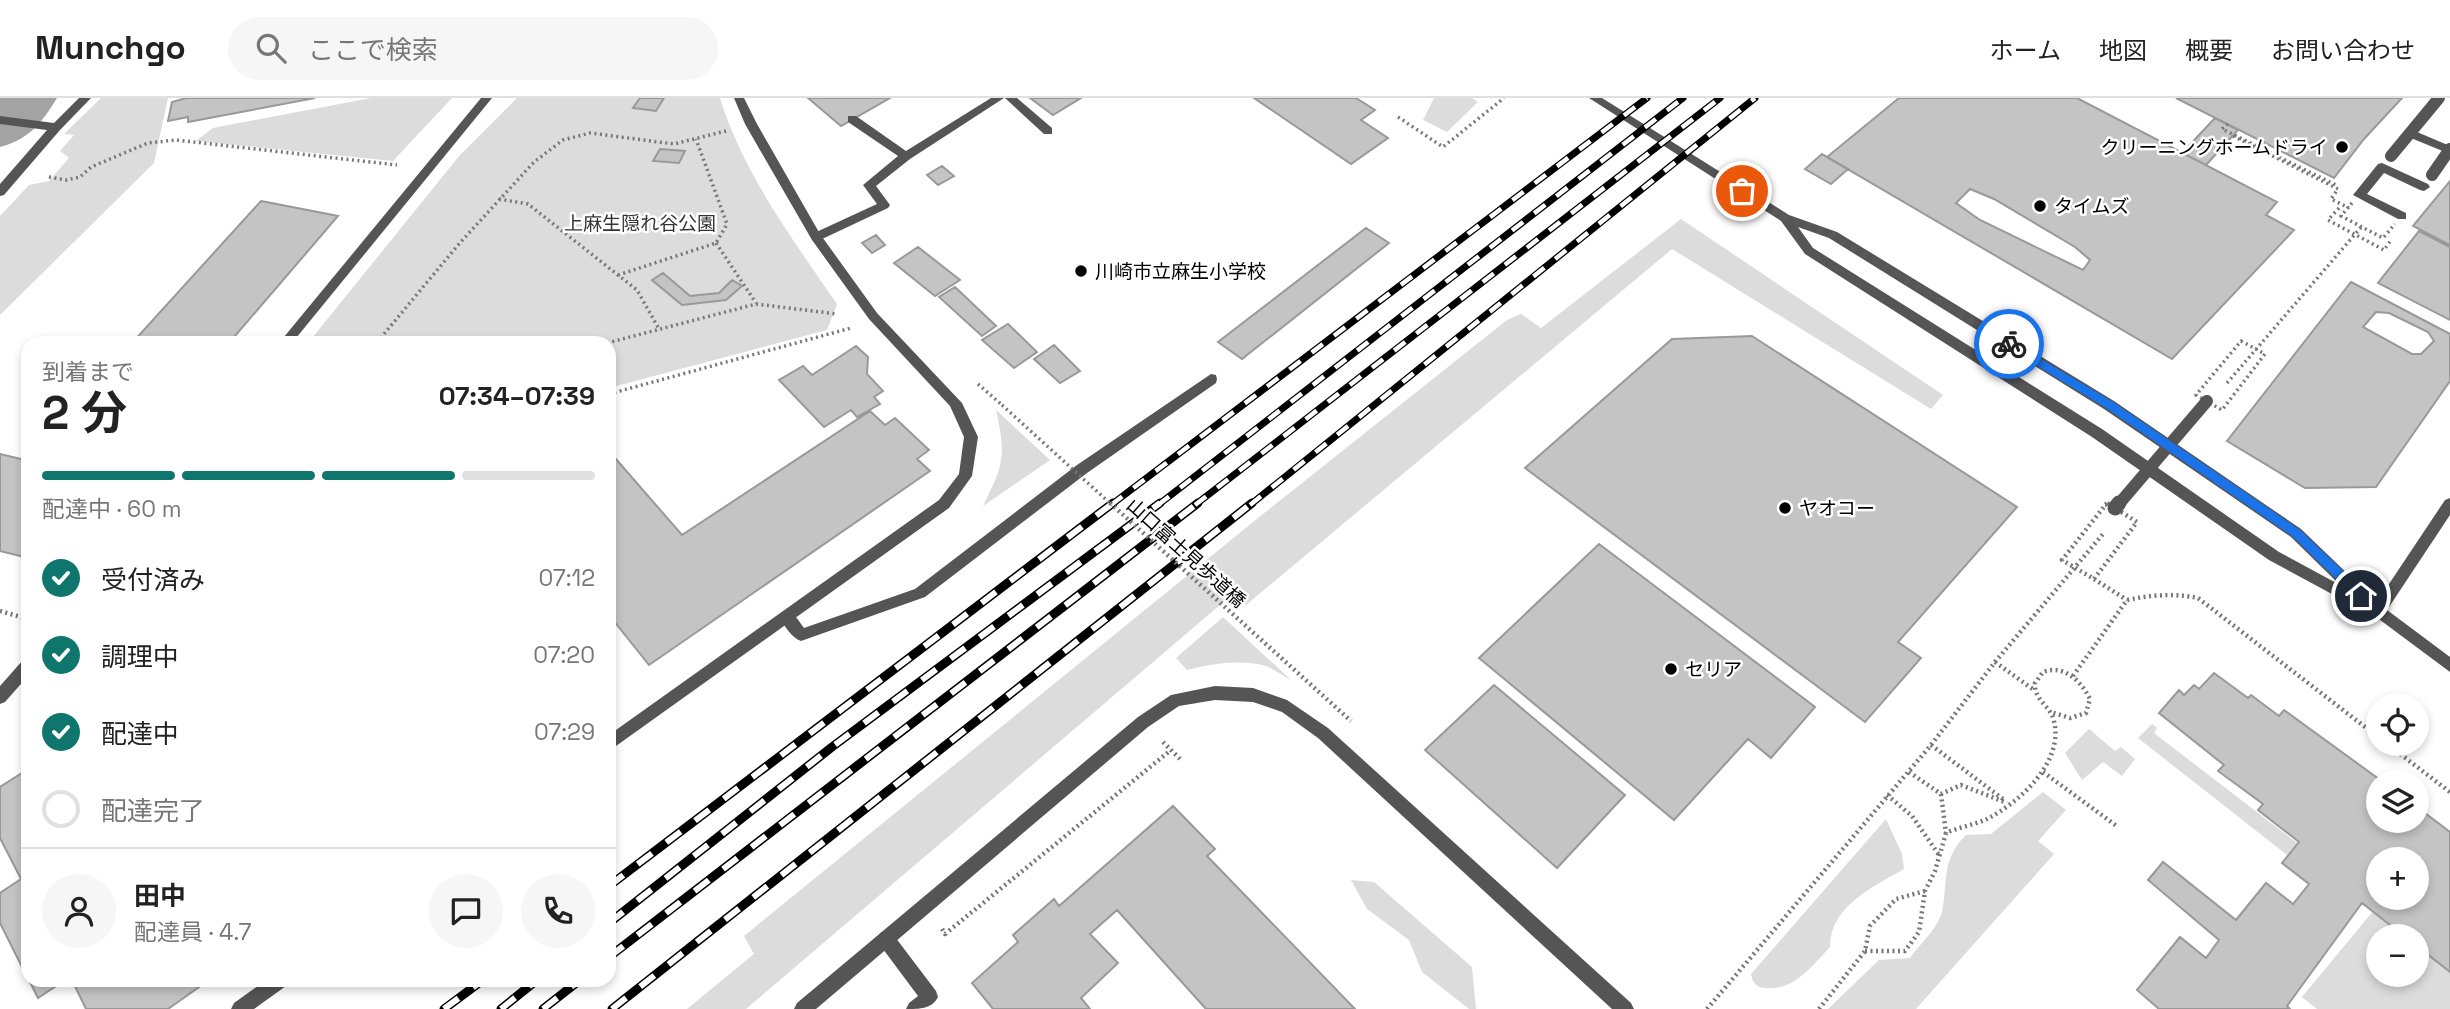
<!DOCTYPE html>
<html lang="ja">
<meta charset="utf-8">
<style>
body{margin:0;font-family:"Space Grotesk","Noto Sans JP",sans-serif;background:#f6f6f6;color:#222;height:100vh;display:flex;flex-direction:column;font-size:26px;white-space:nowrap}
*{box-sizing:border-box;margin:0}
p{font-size:23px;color:#767676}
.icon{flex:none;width:38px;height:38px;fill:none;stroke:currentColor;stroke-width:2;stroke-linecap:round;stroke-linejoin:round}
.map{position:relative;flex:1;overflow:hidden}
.details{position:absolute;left:21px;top:238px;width:595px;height:651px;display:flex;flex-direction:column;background:#fff;border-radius:21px;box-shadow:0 4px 10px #0003}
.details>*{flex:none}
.fabs{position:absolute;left:2366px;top:595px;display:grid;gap:14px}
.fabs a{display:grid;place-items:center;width:63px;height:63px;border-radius:50%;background:#fff;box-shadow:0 4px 10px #0003;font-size:35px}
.pin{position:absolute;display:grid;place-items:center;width:60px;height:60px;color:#fff;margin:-30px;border:4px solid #fff;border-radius:50%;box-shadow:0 2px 7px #0007}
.courier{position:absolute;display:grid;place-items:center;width:70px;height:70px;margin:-35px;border:5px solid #1a73e8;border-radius:50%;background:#fff;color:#222;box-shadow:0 2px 9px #0007}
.summary em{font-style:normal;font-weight:700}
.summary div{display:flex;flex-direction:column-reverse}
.summary{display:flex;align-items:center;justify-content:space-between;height:119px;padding:0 21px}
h1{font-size:46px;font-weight:700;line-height:52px}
.bar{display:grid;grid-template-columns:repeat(4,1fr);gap:10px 7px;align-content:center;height:84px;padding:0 21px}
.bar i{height:9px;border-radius:5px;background:#e0e0e0}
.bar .on{background:#0f766e}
.bar p{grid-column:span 4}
.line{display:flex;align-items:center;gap:18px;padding:0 21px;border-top:2px solid #e0e0e0}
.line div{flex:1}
.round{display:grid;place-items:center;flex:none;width:74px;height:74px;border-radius:37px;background:#f6f6f6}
ol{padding:0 21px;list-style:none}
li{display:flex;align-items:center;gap:21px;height:77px}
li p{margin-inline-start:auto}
li .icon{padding:7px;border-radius:50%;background:#0f766e;color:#fff;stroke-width:4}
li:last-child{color:#767676}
li i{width:38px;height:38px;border:4px solid #e0e0e0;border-radius:50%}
header{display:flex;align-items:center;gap:42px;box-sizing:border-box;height:98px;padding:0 35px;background:#fff;border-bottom:2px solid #e0e0e0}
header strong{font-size:33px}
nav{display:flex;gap:38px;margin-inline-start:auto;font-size:24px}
.search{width:490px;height:63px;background:#f6f6f6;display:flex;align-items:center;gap:18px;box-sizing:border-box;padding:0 24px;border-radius:38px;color:#767676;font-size:26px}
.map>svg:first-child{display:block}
</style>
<header>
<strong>Munchgo</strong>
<div class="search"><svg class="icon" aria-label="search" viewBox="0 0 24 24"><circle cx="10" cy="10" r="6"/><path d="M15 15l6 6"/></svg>ここで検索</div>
<nav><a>ホーム</a><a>地図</a><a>概要</a><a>お問い合わせ</a></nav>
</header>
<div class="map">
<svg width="2450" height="911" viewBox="0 0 2450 911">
<rect width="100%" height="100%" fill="#fff"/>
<path fill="#dcdcdc" d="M101,0h67l-14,65 -154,152v-99l29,-31 20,-4 20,-23 -9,-7 14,-16 -10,-1z
M371,0h81l-59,63 -197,-20 17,-13z
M517,0h203c23,75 73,142 117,206l-10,26 -218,58v-45h-301l152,-188z
M1434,0h38l6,4 -31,30 -24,-12z
M1681,121l262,176 -12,14 -259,-160 -426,356 -12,-12 -488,416h-59l67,-55 -10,-18 514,-418 249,-198 14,-6 20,14z
M996,312l54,50 -67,46c21,-42 23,-50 13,-96z
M1223,519l68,63c-8,-4 -17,-11 -25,-14 -26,-7 -54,-2 -79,4l-11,-12z
M2152,626l5,4 -3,5 143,110 -10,12 -149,-117z
M2089,631l26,22 6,-4 14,12 -13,17 -19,-14 -21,18 -17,-27z
M2043,694l23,18 -28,31 16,13 -138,155h-88l51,-49 31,-2c9,-13 28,-30 32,-46 6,-30 -1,-53 24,-77l25,-1z
M1886,721l16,35 2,15c-31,18 -74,37 -74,78 -19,20 -36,44 -65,41 -10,-1 -12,-5 -14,-14z
M1351,782l23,2 98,85 4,42h-7l-47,-37 -13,-32 -42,-31z
M2374,812l34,26h-30v39h39v-32l33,27v39h-133l-15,-12z"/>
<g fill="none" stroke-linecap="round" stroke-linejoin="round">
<path fill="#a3a3a3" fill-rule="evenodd" d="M0,0h57c-16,26 -28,41 -57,49z"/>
</g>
<path fill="#c4c4c4" stroke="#999" stroke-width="2" fill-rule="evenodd" d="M315,0l-127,24v-5l-20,4 4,-19 14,-4z
M640,0h24l-8,13 -23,-3z
M808,0h82l-49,28z
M1030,0h51l-28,17z
M1254,0h102l19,12 -14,10 27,18 -37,26z
M1899,0h178l200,104 -11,13 28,15 -122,129 -345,-202zM1970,91l24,10 81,48 15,13 -7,10 -103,-50 -24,-17z
M2176,0h226l-38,41 -30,39z
M2215,20l23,12 -32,35 -24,-12z
M660,51l25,2 -6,12 -26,-2z
M1822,56l26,15 -17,15 -26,-15z
M942,68l12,10 -16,9 -11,-10z
M2450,83v64l-37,-19z
M261,103l77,15 -109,127h-97z
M1366,130l23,15 -147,116 -24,-17z
M2419,133l31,16v73l-72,-37z
M876,137l9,10 -13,8 -10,-10z
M918,149l42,33 -25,16 -41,-33z
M663,175l27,23 29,-3 13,-13 10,6 -16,14 -44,5 -30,-25z
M2351,184l99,52v47l-74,106 -71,1 -78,-47zM2376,214l13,1 39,19 6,9 -13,13h-9l-49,-27z
M955,189l41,39 -14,10 -43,-39z
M1008,226l29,28 -23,16 -32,-28z
M1752,238l265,171 -119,135 23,16 -56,64 -340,-254 147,-129z
M1054,247l26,26 -20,12 -26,-24z
M856,248l12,11 -1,17 16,17 -9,6 6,7 -23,13 -6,-7 -27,17 -45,-47 24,-14 9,9z
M870,313l15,14 10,-7 34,32 -12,9 13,12 -281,194 -40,-50v-164l73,84z
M0,356l25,6 3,-3v101l-28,-7z
M1599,446l216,163 -44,51 -23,-19 -74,81 -195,-162z
M2214,575l34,25 3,-3 28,21 5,-6 99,72h-5v39h39v-14l33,25v140l-33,-26v-10h-13l-42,-33 -75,103 3,3h-131l-22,-19 43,-53 26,21 13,-18 -71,-60 15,-18 73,58 30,-37 27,21 16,-20 -27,-21 17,-21 -41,-32 5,-6 -45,-33 6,-6 -65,-52 20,-23 5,5 10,-10 5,4zM2378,761h39v39h-39z
M1494,587l131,110 -68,73 -132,-118z
M28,671v210l-28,-56v-30l21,-14 -21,-41v-51z
M1173,708l42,43 -8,7 148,153h-149l-89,-99 -27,24 28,29 -37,35 9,11h-97l-21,-26 46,-41 -5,-7 41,-36 5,7z
M29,882h36l-27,18z
M72,882h137l-41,29h-82z"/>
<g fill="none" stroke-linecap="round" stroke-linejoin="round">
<path stroke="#777" stroke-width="3.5" stroke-dasharray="2 3.5" stroke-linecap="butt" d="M1398,19l45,30 61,-49
M2228,26l-6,5 114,56
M49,79l17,3 14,-3 11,-10 57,-24 28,-3 221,25
M499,101l29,5 109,86 22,39
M2339,110l-11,12 56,30 7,-10
M716,145l40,60
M618,177l98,-32 11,-19 -31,-85
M2241,243l24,13 -43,56 -26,-15z
M380,245l-1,-3 79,-95 76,-83 29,-22 27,-7 84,11 52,-13
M607,245l149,-39 81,10
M2227,285l136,-158
M978,286l24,21
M609,296l242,-66
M2105,407h5"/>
<path stroke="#777" stroke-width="4.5" stroke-dasharray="2 3.5" stroke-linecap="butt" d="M2107,405l-45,57 32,19 43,-57 -30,-19
M2094,481l33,21
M0,513l28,8
M1995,564l39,28
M2073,578l54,-76c24,-5 47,-7 71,-2l180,139
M1163,644l17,17
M2387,646l63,48
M1931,647l72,54
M1909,674l32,22 20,-9 46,18
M2043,674l75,55
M1941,696l5,39
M1887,697l25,21 27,39
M942,831l3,5 226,-184
M1865,853h40l14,-19 6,-41 10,-20 11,-38c13,-6 28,-8 41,-14 33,-17 77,-57 67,-98 -3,-15 -20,-20 -19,-38l8,-11c21,-8 38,9 47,27l-4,14 -16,5 -19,-6
M1707,911l224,-264 64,-83 108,-128
M1819,911l46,-58 5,-25 26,-27 29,-8"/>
<path fill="#555" fill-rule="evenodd" d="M991,0h13l-94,61 -34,27 14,19 -2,3 -68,32h-8v-6l65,-30 -14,-19 35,-29 -50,-34v-6h8l50,35z
M1005,0h12l35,30v6h-8z
M1211,276l5,1 1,4 -1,4 -129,90 -162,124 -124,44c-9,-3 -17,-15 -21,-24l2,-4c11,-4 16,7 22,15l111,-39 162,-124z
M886,833l6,2 44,58 2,6c-6,12 -18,12 -32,12l3,-6 9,-7 -38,-51 -2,-6 2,-6z"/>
<path fill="#555" fill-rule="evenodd" d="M2410,31l40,17v8l-44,-18v-6z
M2382,65l46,21 2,3 -6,4 -4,-1 -36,-17 -17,21 39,19v6h-8l-45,-24 25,-31z"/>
<path fill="#555" fill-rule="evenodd" d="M79,0h12l-31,32 -56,65 -4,1v-12l47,-54 -47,-6v-8l54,7z
M481,0h11l-200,245h-13z
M734,0h10l13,26 63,110 57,79 85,90 16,34 -6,39 -23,32 -340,243v-16l330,-235 20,-26 5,-37 -14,-31 -81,-87 -57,-79 -67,-116z
M28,560v18l-23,26 -5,2v-18l23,-26z
M1215,588l38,2 34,12 41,28 303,275 3,6h-22l-294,-271 -36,-26 -29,-10 -38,-2 -36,6 -31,21 -332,282h-22l3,-6 341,-286 33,-22z
M266,882h22l-2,6 -32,23h-23l3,-6z"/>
<path fill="#555" fill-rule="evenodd" d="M1589,0h13l187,117 48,17 277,169 187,128 76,73 68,-102 5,-2v17l-63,95 63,47v15l-86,-64 -8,-1 -87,-47 -177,-123 -287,-183 -24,-33zM1798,129l31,11 275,171 187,128 49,48 -61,-33 -177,-123 -289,-181z"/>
<g stroke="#000" stroke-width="7">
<path id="rail-far1" d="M1111,407l536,-407
M1158,407l525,-407
M1195,407l525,-407
M1250,407l505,-407"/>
</g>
<g stroke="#000" stroke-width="9">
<path id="rail" d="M609,788l504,-383
M609,825l223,-176 328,-244
M609,859l589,-454
M444,911l39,-29
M501,911l36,-29
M543,911l37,-29
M612,911l640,-506"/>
</g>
<use href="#rail-far1" stroke="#fff" stroke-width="4.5" stroke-dasharray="14" stroke-linecap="butt"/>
<use href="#rail" stroke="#fff" stroke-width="6" stroke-dasharray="18" stroke-linecap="butt"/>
<path stroke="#777" stroke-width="3.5" stroke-dasharray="2 3.5" stroke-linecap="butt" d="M2233,38l105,53 -7,10 18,9
M2352,105l-11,13 42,22 12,-14
M1002,307l110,100"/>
<path stroke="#777" stroke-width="4.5" stroke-dasharray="2 3.5" stroke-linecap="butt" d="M1110,405l241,218"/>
<path stroke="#555" stroke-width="12" d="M2391,58l48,-58
M2432,77l18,-26
M2118,407l89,-104"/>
<path stroke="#555" stroke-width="15" d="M2115,410l4,-5"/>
</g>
<path fill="#1a73e8" d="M2009,242l104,62 187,128 65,62v7h-8l-65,-63 -186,-128 -100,-61v-6z"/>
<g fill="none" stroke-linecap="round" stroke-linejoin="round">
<path stroke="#595959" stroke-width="7" stroke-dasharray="0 12.6" d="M1742,93l43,27 48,17 176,109"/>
</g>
<g fill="#000" stroke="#fff" stroke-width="2.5">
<circle cx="2342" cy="49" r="7"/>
<circle cx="2040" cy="108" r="7"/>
<circle cx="1081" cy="173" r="7"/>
<circle cx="1785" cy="410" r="7"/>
<circle cx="1671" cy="571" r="7"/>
</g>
<g text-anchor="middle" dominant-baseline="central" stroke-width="5" stroke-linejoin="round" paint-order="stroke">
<g font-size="19" fill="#000" stroke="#fff" text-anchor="start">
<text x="2328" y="49" text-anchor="end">クリーニングホームドライ</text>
<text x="2054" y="108">タイムズ</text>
<text x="1095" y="173">川崎市立麻生小学校</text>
<text x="1799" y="410">ヤオコー</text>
<text x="1685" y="571">セリア</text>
</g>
<g font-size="19" fill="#333" stroke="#fff">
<text x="640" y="125">上麻生隠れ谷公園</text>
</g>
<g font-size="19" fill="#000" stroke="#fff">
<text transform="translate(1186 455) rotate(42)">山口富士見歩道橋</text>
</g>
</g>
</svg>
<div class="fabs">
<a><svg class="icon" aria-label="locate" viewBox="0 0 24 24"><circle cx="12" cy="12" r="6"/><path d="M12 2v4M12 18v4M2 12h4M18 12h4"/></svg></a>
<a><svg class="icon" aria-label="layers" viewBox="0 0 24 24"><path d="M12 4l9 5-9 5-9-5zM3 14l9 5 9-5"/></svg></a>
<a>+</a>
<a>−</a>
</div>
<div class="pin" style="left:1742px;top:93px;background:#ea580c"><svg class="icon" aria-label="bag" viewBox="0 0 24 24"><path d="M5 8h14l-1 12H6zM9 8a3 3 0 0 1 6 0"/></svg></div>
<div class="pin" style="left:2361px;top:498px;background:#1f2937"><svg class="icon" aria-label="home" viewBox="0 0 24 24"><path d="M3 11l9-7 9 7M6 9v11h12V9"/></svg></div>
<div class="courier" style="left:2009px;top:246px"><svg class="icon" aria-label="bike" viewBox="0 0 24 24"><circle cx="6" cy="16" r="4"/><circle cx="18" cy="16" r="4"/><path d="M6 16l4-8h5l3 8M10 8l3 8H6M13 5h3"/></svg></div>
<section class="details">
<div class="summary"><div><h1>2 分</h1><p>到着まで</p></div><em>07:34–07:39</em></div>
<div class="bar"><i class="on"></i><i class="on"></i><i class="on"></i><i></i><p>配達中 · 60 m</p></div>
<ol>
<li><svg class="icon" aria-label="check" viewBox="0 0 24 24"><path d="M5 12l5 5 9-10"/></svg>受付済み<p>07:12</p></li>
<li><svg class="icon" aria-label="check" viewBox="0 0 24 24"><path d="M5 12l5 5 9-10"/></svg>調理中<p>07:20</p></li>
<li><svg class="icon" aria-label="check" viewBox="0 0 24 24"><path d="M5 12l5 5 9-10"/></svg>配達中<p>07:29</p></li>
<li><i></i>配達完了</li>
</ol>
<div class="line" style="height:126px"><a class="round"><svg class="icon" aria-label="person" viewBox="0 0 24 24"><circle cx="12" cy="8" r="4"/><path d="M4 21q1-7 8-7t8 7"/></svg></a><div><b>田中</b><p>配達員 · 4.7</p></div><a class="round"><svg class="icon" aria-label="chat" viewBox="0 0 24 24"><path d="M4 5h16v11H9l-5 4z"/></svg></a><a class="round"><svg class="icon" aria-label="phone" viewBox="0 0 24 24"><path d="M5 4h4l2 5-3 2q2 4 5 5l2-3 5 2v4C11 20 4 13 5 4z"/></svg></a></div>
</section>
</div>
